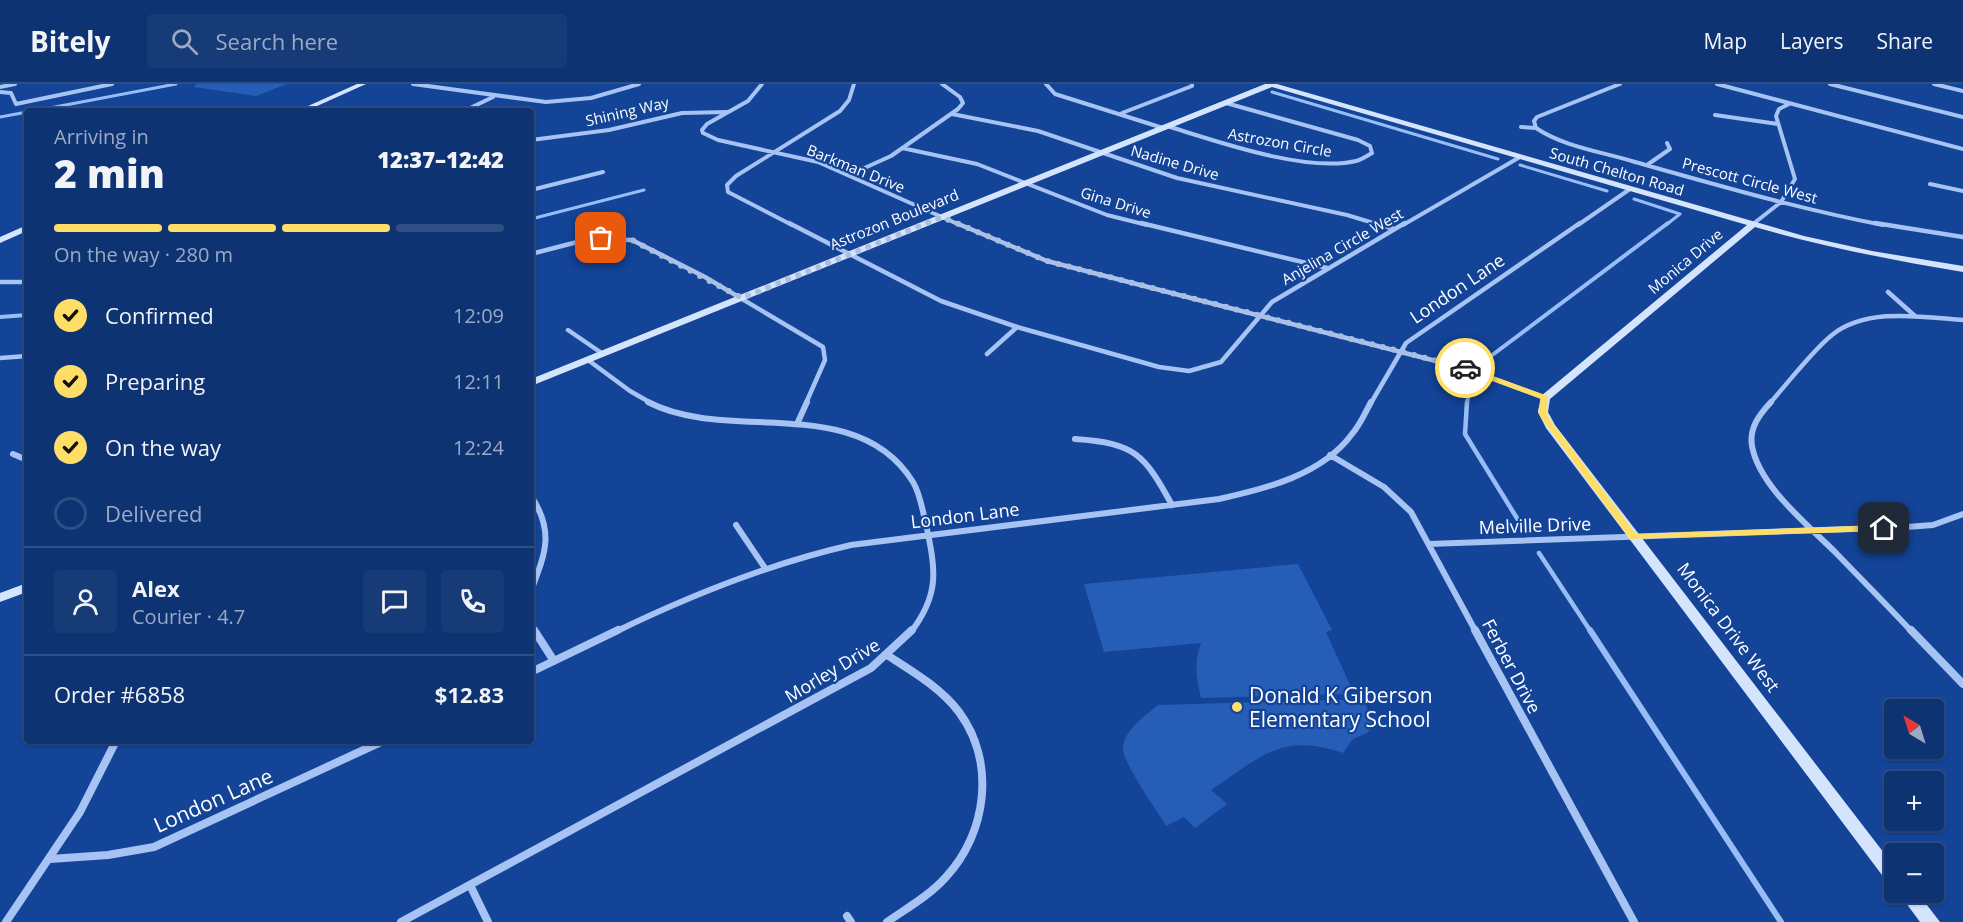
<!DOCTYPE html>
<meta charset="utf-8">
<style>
body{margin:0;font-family:"Open Sans",sans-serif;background:#173b77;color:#f1f3f6;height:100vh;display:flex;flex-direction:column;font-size:22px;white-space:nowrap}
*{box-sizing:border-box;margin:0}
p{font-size:20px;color:#9baac4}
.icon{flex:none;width:33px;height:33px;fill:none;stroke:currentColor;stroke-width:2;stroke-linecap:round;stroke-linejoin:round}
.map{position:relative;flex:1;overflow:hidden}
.side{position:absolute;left:24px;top:24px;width:510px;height:636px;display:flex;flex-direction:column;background:#0e3372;border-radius:6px;box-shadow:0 2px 4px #0004,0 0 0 2px #2e4e84}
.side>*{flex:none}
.needle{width:39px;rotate:322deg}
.controls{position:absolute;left:1884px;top:615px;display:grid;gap:12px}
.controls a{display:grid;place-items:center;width:60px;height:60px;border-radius:6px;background:#0e3372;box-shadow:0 2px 4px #0004,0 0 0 2px #2e4e84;font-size:30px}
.pin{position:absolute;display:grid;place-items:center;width:51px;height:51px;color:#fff;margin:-26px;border-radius:12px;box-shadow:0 3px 9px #0006}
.courier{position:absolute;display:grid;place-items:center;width:60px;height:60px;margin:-30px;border:4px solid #ffde68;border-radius:50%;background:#fff;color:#222;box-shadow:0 2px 8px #0007}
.overview em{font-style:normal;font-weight:800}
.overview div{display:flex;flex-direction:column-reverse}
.overview{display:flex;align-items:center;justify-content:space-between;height:102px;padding:0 30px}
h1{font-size:39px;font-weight:800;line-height:45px}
.bar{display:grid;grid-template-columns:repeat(4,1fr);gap:9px 6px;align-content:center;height:72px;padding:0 30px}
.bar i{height:8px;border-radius:4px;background:#2e4e84}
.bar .current{background:#ffde68}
.bar p{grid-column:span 4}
.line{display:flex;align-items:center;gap:15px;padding:0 30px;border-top:2px solid #2e4e84}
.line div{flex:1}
.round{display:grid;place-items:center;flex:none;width:63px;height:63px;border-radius:6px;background:#173b77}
ol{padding:0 30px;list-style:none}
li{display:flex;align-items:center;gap:18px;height:66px}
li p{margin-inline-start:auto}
li .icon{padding:6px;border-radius:50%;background:#ffde68;color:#111;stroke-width:4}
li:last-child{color:#9baac4}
li i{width:33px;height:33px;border:3px solid #2e4e84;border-radius:50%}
header{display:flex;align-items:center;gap:36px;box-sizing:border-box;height:84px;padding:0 30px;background:#0e3372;border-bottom:2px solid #2e4e84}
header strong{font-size:28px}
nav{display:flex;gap:33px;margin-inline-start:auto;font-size:21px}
.search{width:420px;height:54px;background:#173b77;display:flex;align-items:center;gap:15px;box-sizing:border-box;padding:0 21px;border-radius:6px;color:#9baac4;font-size:22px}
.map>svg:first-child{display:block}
</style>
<header>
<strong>Bitely</strong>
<div class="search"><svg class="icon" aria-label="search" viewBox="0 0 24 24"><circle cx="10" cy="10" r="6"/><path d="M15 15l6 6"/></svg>Search here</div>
<nav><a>Map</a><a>Layers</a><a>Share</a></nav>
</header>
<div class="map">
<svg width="1963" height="838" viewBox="0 0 1963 838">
<rect width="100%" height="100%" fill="#134498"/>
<path fill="#265db6" d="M196,0h91l-31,12 -62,-9z
M1298,480l34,66 -6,2 25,55 -6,7 -144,4c-5,-22 -7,-34 0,-55l-97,9 -20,-68z
M1363,615l11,26 -7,8 -14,6 -10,14c-61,-21 -83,4 -132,37l16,14 -32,24 -11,-11 -18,9c-8,-14 -44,-64 -43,-78 1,-18 23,-33 35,-43z"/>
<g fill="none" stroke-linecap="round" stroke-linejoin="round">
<path stroke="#98bdf6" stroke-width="3" d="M1272,8l226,67
M34,27l142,-27
M0,33l27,-5
M1520,81l87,26
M1634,115l46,15 -14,11
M531,135l113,-29"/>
<path stroke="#98bdf6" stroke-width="4" d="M0,233l27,-2
M1479,281l189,-142
M1467,319l5,-26"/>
<path stroke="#98bdf6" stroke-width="4.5" d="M1467,318l-2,32 58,94
M1539,469l52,79"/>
<path stroke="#98bdf6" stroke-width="6" d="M1590,546l191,292"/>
<path stroke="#a6c3f3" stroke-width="4" d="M413,0l133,18 45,-4 48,-14
M762,0l-14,17 -41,23 -5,6 1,3 15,7 100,22 142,63
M1046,0l9,10 108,34
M1717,0l246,65
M1830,0l133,33
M1934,0l29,7
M0,3l15,-3
M0,8l11,1 5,11 96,-20
M464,27l29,-14
M1122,29l70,-27v-2
M952,30l86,17 139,47 170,37 33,10
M1715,31l63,9
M1167,42c49,15 139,47 189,35 5,-1 11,-5 16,-8l-2,-7 -12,-6 -132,-37
M1521,43l15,1
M1536,44c28,19 67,24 99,34 82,23 164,47 248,63
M1536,44l-2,-7 3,-4 83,-33
M531,56l78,-10 73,-17 45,-1
M902,64l75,16 130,51 40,10
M1647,81l23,-16 -3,-6
M849,91l42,-19 67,-47 5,-6 -3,-6 -18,-13
M1930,100l33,7
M531,106l72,-18
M1753,140l28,-22 14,-23 -19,-63 3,-7 10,-5
M792,141l-64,-33 -1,-7 9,-9 104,-65 9,-11 5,-16
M1403,141l117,-68
M1578,141l52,-36"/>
<path stroke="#a6c3f3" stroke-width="4.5" d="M789,139l152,78 76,26 142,40 30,4 32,-9 51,-60 133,-79
M956,139l91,38 424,109 74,28
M1141,139l186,45
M1375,139l19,6
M1875,139l88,14
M531,170l58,-15 43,1 73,37 118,70 2,13 -19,43
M0,198h27
M1888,208l27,24
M568,246l35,24
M987,270l30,-27
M0,274l27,-2
M588,276l42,31 21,12
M1371,319l35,-60 174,-120
M1770,319c18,-20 42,-52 62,-68 35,-28 90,-18 131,-15"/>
<path stroke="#a6c3f3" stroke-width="6" d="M648,318c80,42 208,-11 265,80 8,13 10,32 14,47 9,43 12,66 -16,103
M1771,318c-12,13 -22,26 -19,44 7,40 56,79 84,107 25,26 51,52 76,79
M797,340l10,-22
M1075,355c60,4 69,15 97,66
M13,370l14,6
M1330,371l54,32 27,25 65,120
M531,412c24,36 14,58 0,95
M736,441l29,43
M1429,460l478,-17 26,-2 30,-11
M531,540l3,8
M615,548c76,-37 153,-68 236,-87l368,-46c46,-10 103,-24 133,-65 8,-9 13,-21 19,-32"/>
<path stroke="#a6c3f3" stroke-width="8" d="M534,546l20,31
M1475,546l159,292
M1911,546l52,54
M887,571c25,16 54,33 72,57 37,50 28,121 -13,165 -17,19 -39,31 -59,45
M531,588l87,-42
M50,775l58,-4 46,-8 229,-106
M470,801l18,37
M847,832l4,6
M6,838l74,-110 36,-71
M401,838l470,-254 41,-38"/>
<path fill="#d5e4fd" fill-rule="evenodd" d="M357,0h9l-60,27h-9z
M1265,0h12l527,152 68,15 91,15v6c-71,-12 -140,-25 -208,-45l-205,172 -2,13 7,13 339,441v19l-6,-2 -342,-455 -8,-16 3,-16 206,-171 -475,-138 -741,299v-7z
M27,141v6l-27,12v-6z
M27,499v9l-27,10v-9z
M1898,808h19l23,30h-20z"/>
</g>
<path fill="#ffde68" d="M1462,283h6l80,29 -1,16 2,6 87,116 248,-9 5,3 -5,3 -254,8 -89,-121 -3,-6 3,-13 -79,-29z"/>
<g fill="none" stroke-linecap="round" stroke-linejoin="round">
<path stroke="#acbedb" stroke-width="6" stroke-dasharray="0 10.8" d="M601,154l31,2 110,58 200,-81 105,44 418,107"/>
</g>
<circle fill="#ffde68" stroke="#134498" stroke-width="2" cx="1237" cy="623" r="6"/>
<g text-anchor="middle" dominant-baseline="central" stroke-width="4.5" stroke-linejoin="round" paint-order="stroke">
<g font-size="15" fill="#fff" stroke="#134498">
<text transform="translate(627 27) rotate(-13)">Shining Way</text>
<text transform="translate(1280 58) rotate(10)">Astrozon Circle</text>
<text transform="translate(1175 78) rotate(16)">Nadine Drive</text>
<text transform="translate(856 84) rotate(22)">Barkman Drive</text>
<text transform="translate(1617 87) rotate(16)">South Chelton Road</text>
<text transform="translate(1750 96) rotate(15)">Prescott Circle West</text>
<text transform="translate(1116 118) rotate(17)">Gina Drive</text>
<text transform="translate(894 135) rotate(-22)">Astrozon Boulevard</text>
<text transform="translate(1342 162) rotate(-30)">Anjelina Circle West</text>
<text transform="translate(1685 177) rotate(-40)">Monica Drive</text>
</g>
<g font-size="18" fill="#fff" stroke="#134498">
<text transform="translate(1457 204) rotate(-34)">London Lane</text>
<text transform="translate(965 431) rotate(-7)">London Lane</text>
<text transform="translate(1535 441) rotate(-2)">Melville Drive</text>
<text transform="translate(1729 543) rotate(53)">Monica Drive West</text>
<text transform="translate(1512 582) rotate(62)">Ferber Drive</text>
<text transform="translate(832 586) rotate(-31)">Morley Drive</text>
</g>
<g font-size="21" fill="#fff" stroke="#134498" text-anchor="start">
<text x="1249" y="611">Donald K Giberson<tspan x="1249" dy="24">Elementary School</tspan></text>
</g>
<g font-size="21" fill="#fff" stroke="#134498">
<text transform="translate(213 716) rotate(-24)">London Lane</text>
</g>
</g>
</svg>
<div class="controls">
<a><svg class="needle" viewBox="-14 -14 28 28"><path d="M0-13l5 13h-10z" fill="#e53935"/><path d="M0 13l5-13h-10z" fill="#9baac4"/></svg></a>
<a>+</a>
<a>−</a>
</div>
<div class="pin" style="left:601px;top:154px;background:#ea580c"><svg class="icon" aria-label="bag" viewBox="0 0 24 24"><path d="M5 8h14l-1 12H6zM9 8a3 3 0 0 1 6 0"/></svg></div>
<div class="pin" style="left:1884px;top:444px;background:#1f2937"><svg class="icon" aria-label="home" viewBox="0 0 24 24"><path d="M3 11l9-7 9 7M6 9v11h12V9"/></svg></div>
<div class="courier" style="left:1465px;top:284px"><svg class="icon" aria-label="car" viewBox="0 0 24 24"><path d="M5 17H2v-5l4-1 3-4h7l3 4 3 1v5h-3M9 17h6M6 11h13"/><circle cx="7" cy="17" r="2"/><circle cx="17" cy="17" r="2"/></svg></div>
<section class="side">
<div class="overview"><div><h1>2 min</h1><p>Arriving in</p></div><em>12:37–12:42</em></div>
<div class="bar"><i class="current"></i><i class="current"></i><i class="current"></i><i></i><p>On the way · 280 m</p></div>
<ol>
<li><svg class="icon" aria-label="check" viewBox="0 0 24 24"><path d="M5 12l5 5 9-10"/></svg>Confirmed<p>12:09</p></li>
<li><svg class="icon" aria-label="check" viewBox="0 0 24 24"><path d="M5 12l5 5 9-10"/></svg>Preparing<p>12:11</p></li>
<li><svg class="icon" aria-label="check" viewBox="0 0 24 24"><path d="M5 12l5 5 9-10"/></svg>On the way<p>12:24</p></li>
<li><i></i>Delivered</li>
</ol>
<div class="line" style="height:108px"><a class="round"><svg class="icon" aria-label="person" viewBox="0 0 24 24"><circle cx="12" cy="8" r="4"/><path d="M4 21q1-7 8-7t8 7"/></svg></a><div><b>Alex</b><p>Courier · 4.7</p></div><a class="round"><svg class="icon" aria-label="chat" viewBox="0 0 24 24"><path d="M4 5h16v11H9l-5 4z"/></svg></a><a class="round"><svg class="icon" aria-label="phone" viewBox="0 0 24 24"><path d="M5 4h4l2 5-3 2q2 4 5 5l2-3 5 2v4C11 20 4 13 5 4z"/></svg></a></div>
<div class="line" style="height:78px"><div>Order #6858</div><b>$12.83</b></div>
</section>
</div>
